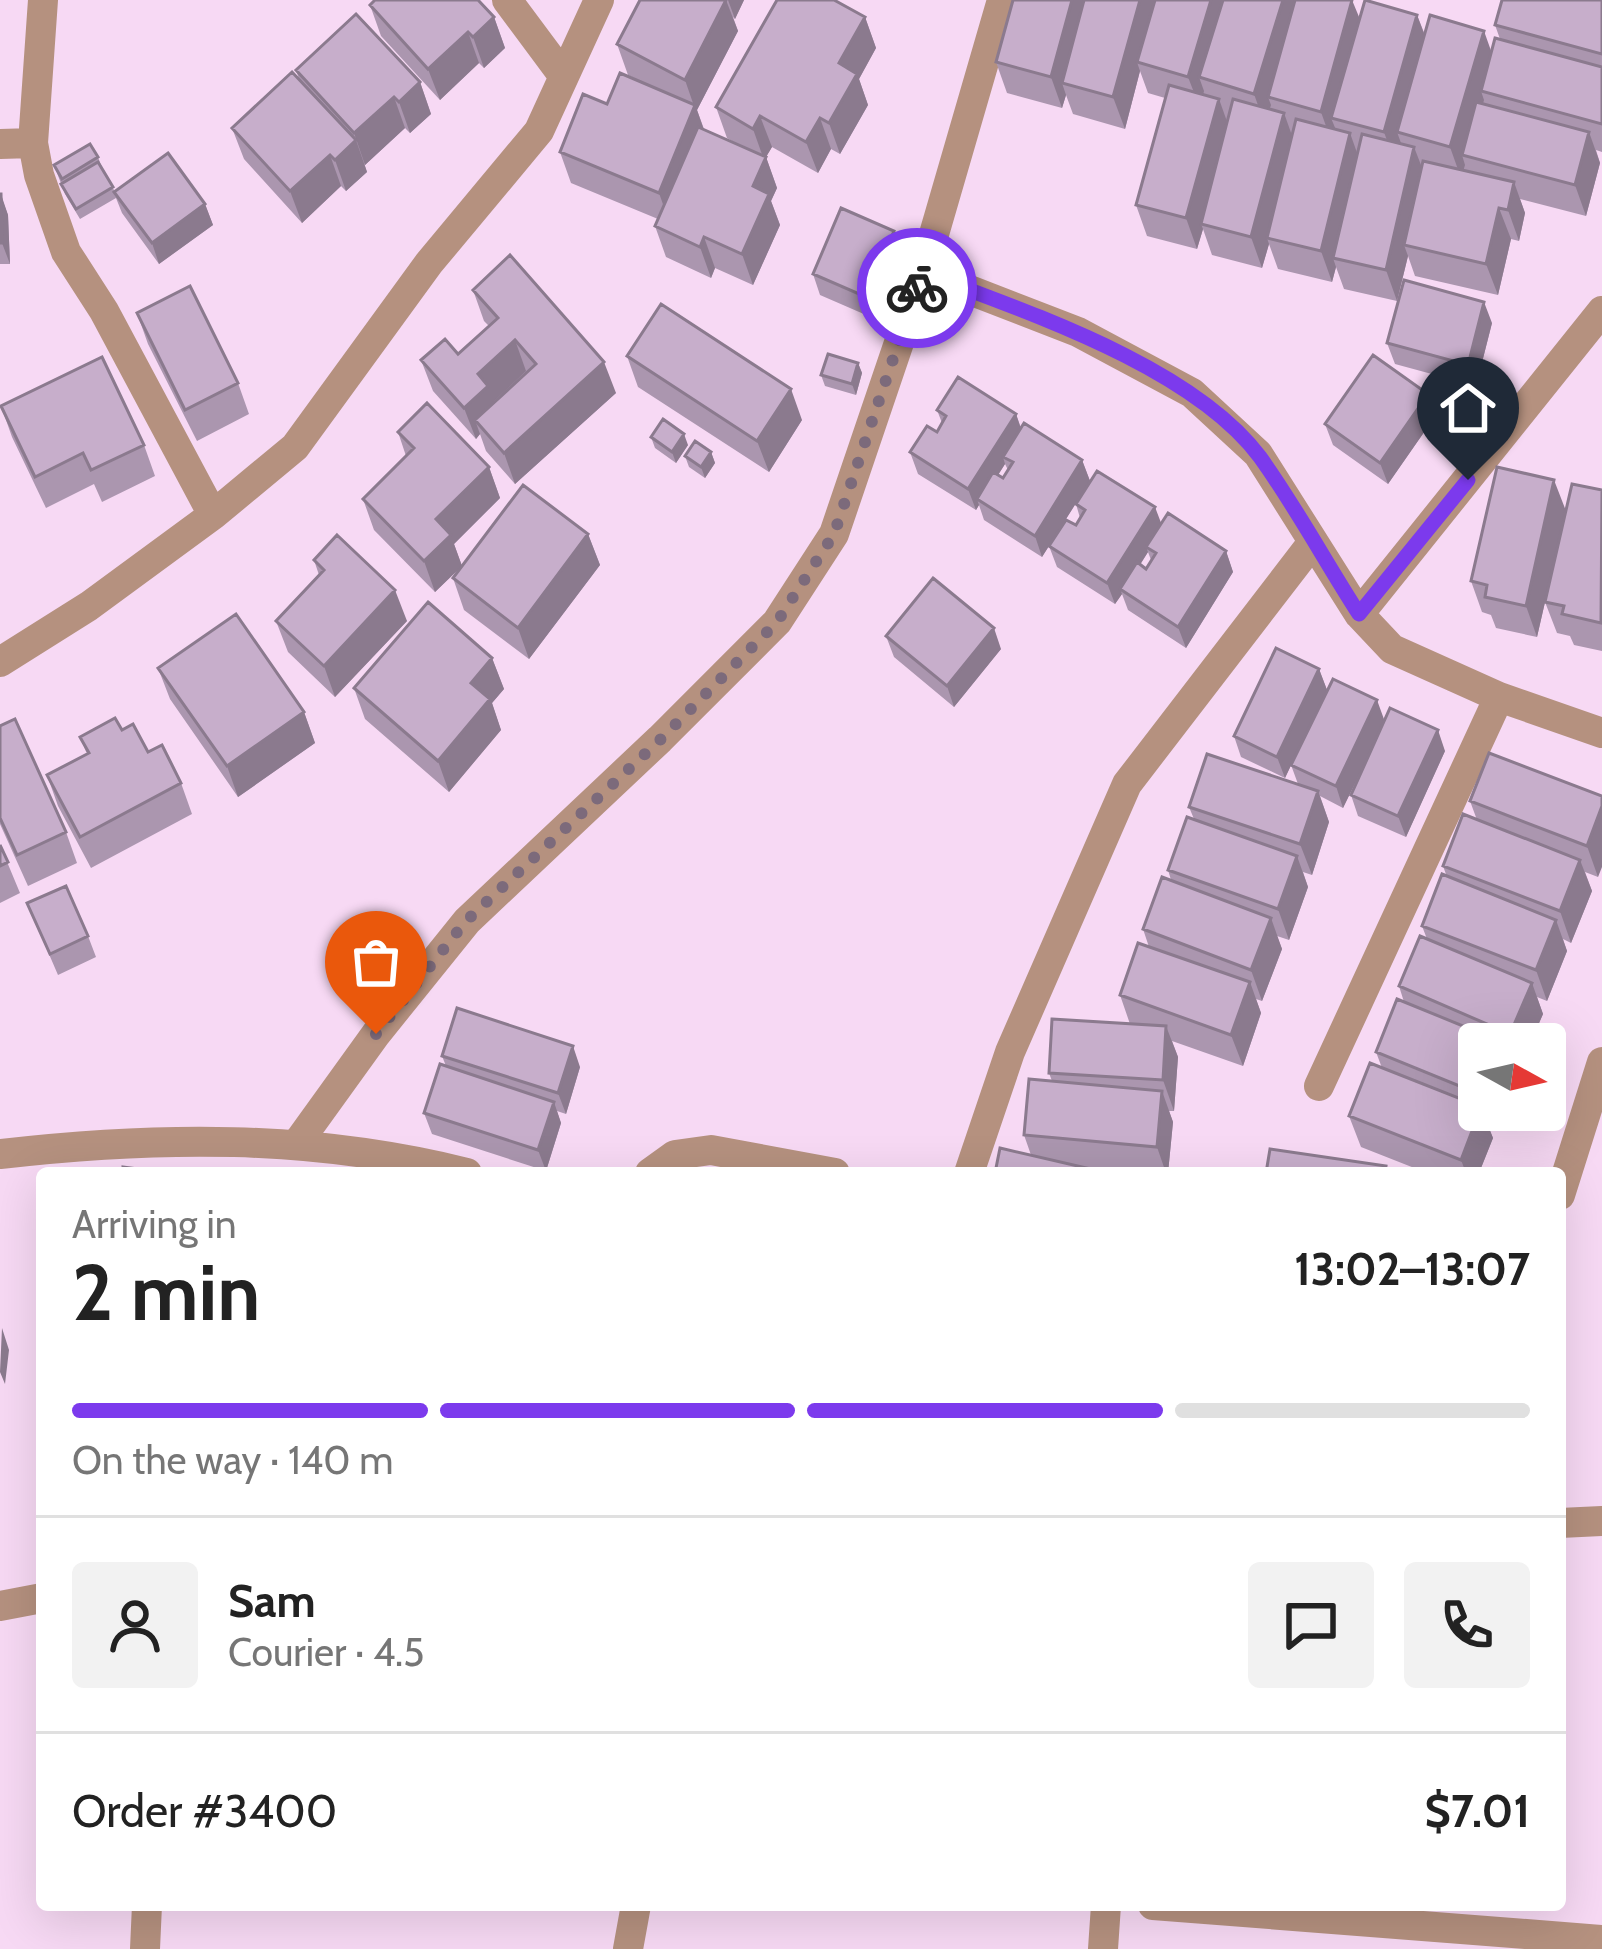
<!DOCTYPE html>
<meta charset="utf-8">
<style>
body{margin:0;font-family:Cabin,sans-serif;background:#f2f2f2;color:#222;height:100vh;display:flex;flex-direction:column;font-size:45px;white-space:nowrap}
*{box-sizing:border-box;margin:0}
p{font-size:39px;color:#767676}
.icon{flex:none;width:66px;height:66px;fill:none;stroke:currentColor;stroke-width:2;stroke-linecap:round;stroke-linejoin:round}
.map{position:relative;flex:1;overflow:hidden}
.panel{position:absolute;left:36px;top:1167px;width:1530px;height:744px;display:flex;flex-direction:column;background:#fff;border-radius:12px;box-shadow:0 12px 48px #0002}
.panel>*{flex:none}
.needle{width:78px;rotate:98deg}
.buttons{position:absolute;left:1458px;top:1023px;display:grid;gap:24px}
.buttons a{display:grid;place-items:center;width:108px;height:108px;border-radius:12px;background:#fff;box-shadow:0 12px 48px #0002;font-size:60px}
.pin{position:absolute;display:grid;place-items:center;width:102px;height:102px;color:#fff;margin:-123px -51px;border-radius:50% 50% 50% 0;rotate:-45deg;box-shadow:0 0 12px #0007}
.pin .icon{rotate:45deg}
.courier{position:absolute;display:grid;place-items:center;width:120px;height:120px;margin:-60px;border:9px solid #7c3aed;border-radius:50%;background:#fff;color:#222;box-shadow:0 3px 15px #0007}
.head em{font-style:normal;font-weight:700}
.head div{display:flex;flex-direction:column-reverse}
.head{display:flex;align-items:center;justify-content:space-between;height:204px;padding:0 36px}
h1{font-size:78px;font-weight:700;line-height:90px}
.bar{display:grid;grid-template-columns:repeat(4,1fr);gap:18px 12px;align-content:center;height:144px;padding:0 36px}
.bar i{height:15px;border-radius:9px;background:#e0e0e0}
.bar .active{background:#7c3aed}
.bar p{grid-column:span 4}
.line{display:flex;align-items:center;gap:30px;padding:0 36px;border-top:3px solid #e0e0e0}
.line div{flex:1}
.round{display:grid;place-items:center;flex:none;width:126px;height:126px;border-radius:12px;background:#f2f2f2}
.map>svg:first-child{display:block}
</style>
<div class="map">
<svg width="1602" height="1949" viewBox="0 0 1602 1949">
<rect width="100%" height="100%" fill="#f7d9f4"/>
<g fill="none" stroke-linecap="round" stroke-linejoin="round">
<path stroke="#b5917f" stroke-width="30" d="M43,0l-10,143 6,32 27,77 38,59 109,204
M507,0l55,74
M0,144l33,-1
M923,272l155,60 114,61 66,61 101,160 33,35 107,48 103,36
M1359,614l243,-303
M0,662l89,-56 124,-91 82,-68 134,-184 110,-132 60,-131
M1319,1086l180,-389
M296,1145l80,-111 91,-113 193,-182 117,-117 57,-88 89,-262 79,-272
M0,1154c158,-18 311,-20 467,19
M650,1173l25,-18 36,-5 124,23
M969,1173l41,-121 117,-268 186,-242
M1560,1195l42,-133
M1560,1523l42,-2
M0,1606l42,-8
M1153,1905l449,35
M145,1949l2,-44
M628,1949l8,-44
M1103,1949l3,-44"/>
</g>
<path fill="#ab96af" fill-rule="evenodd" d="M640,0h104l-9,19 -2,-2 5,14 -41,79 7,19 33,15 -10,-6 -11,-31 149,-90 11,31 -17,31 9,26 -28,49 -9,-5 -13,24 -46,-26 -6,10 11,31 -6,13 9,24 -27,60 -38,-17 -4,10 -45,-21 -11,-31 3,-7 -87,-36 -11,-31 47,-48 39,-20 -18,-9 -11,-31z
M1602,0v152l-6,-2 4,13 -14,53 -66,-17 5,14 -6,28 -8,-2 -13,56 -83,-19 -7,-20 -11,45 -53,-12 -8,-22 -4,15 -54,-13 -9,-25 -7,24 -50,-13 -9,-26 -6,20 -50,-13 -11,-31 29,-107 -17,-5 -8,-22 -15,58 -52,-15 -7,-19 -4,13 -55,-15 -11,-31 364,-45 57,-2 8,20 66,17 9,-13 -5,-14z
M370,5l124,12 11,31 -21,20 -5,-5 -39,37 -59,-64z
M296,70l124,12 11,32 -21,19 -5,-5 -40,37 -1,-2 3,9 -21,19 -5,-5 -39,37 -58,-64 -12,-31 67,-49z
M98,157l4,11 13,24 90,12 8,21 -54,39 -37,-51 -6,-15 -36,21 -15,-25 -11,-29z
M0,194l8,21 2,49h-10z
M894,231l8,21 -29,66 -53,-23 -7,-21z
M473,290l143,103 -101,91 -29,-33 -6,-17 -4,5 -43,-48 -12,-31 37,-6 31,-28 -5,-5z
M137,313l101,70 11,31 -52,27 -49,-97z
M1492,323l-16,63 -81,-22 -8,-21z
M627,356l175,64 -33,52 -131,-85z
M858,363l4,10 -6,22 -31,-9 -4,-11z
M1428,394l8,21 -48,69 -55,-39 -8,-21z
M1,406l143,39 11,31 -53,26 -8,-18 -48,24 -34,-71z
M937,410l79,4 5,14 61,32 8,21 -48,76 -58,-37 -5,-15 -3,5 -58,-36 -8,-22 27,-20 5,-9zM1005,464l3,6 -5,8 -5,-3z
M398,432l91,35 11,31 -46,46 8,22 -27,26 -61,-62 -11,-31 43,-43z
M651,437l37,8 -12,18 -21,-15z
M711,452l4,11 -10,15 -16,-11 -4,-11z
M1602,490v161l-28,-6 -4,-9 -13,-3 -12,-31 19,-83 -27,118 -41,-9 -5,-13 -9,-3 -11,-31 95,-70z
M1076,504l85,20 65,27 7,21 -47,76 -58,-38 -6,-16 -7,10 -58,-37 -8,-21 27,-21 4,-7zM1148,552l3,8 -5,9 -6,-4z
M588,534l12,31 -71,94 -65,-49 -11,-32z
M314,560l93,61 -72,76 -47,-45 -12,-31 43,-46z
M886,636l115,13 -47,58 -60,-50z
M492,658l12,31 -12,14 9,27 -52,62 -84,-73 -11,-31z
M158,668l146,44 11,31 -77,54 -68,-98z
M1319,669l8,21 118,61 -39,86 -48,-21 -7,-21 20,-45 -28,58 -23,-12 9,26 -17,53 -9,-3 5,15 -19,53 -12,-4 5,13 -20,52 -6,-2 5,14 -18,53 -71,-25 6,16 -4,54h-5l4,11 -5,51h-173l36,-18 -7,-20 28,-54 -3,-8 81,-49 -10,-29 29,-48 -6,-18 28,-49 -3,-10 26,-51 -5,-12 109,-23 -7,-19 -6,13 -44,-21 -7,-21z
M0,726l66,106 11,31 -49,23 -28,-62z
M122,730l59,53 11,31 -101,54 -33,-62 -11,-31 40,-21 -7,-17z
M1602,796l-4,81 -13,-5 7,19 -21,52 -8,-4 4,12 -20,50 -10,-4 6,17 -13,30h-51v66h25l-7,18 -10,-4 6,14 -14,35h-52l-66,-26 -12,-31 33,-48 -6,-16 28,-50 -5,-16 28,-47 -5,-13 25,-49 -4,-11 34,-46 -7,-19z
M0,845l20,48 -20,10z
M27,903l61,33 8,21 -38,18z
M442,1056l138,11 -14,47 -9,-3 4,12 -15,48 -114,-37 -8,-21 22,-47z"/>
<path fill="#8b7a8e" d="M726,0l12,31 -41,79 9,26 -36,88 -11,-31 35,-87 -9,-26z
M728,0h16l-9,19z
M1072,0h19l-29,83 4,12 -4,13 -11,-31z
M1140,0h17l-20,62 3,9 -15,58 -12,-32z
M1211,0h20l-32,77 5,14 -4,17 -12,-31z
M1283,0h14l-29,97 3,8 -6,20 -11,-31z
M1352,0l12,29 -33,89 5,12 -4,13 -11,-31z
M1417,15l12,32 -32,85 4,11 -6,20 -11,-31z
M494,17l11,31 -21,20 -11,-31z
M865,17l11,31 -17,31 9,26 -28,49 -11,-31 10,-60z
M1484,31l11,31 -14,29 3,9 -16,57 -6,-2 3,10 -4,13 -11,-31z
M468,32l11,31 -39,37 -12,-31z
M420,82l11,32 -21,19 -11,-31z
M394,97l11,31 -40,37 -11,-32z
M1219,99l11,31 -29,94 2,5 -6,20 -11,-31z
M1284,113l11,31 -28,94 2,6 -7,24 -11,-31z
M760,116l12,31 -6,10 11,31 -6,13 9,24 -27,60 -11,-31 11,-68 11,-26 -11,-31z
M820,118l11,31 -13,24 -12,-31z
M1589,132l11,31 -14,53 -11,-31z
M1350,133l11,31 -28,94 3,9 -4,15 -11,-31z
M356,140l11,32 -21,19 -11,-31z
M1414,147l12,31 -22,67 4,11 -11,45 -11,-31z
M330,155l11,31 -39,37 -12,-32z
M1514,182l11,31 -6,28 -11,-31z
M1,194l7,21 2,49 -8,-21z
M205,204l8,21 -54,39 -7,-21z
M1499,208l12,31 -13,56 -12,-31z
M894,231l8,21 -29,66 -7,-21z
M704,237l11,31 -4,10 -11,-31z
M1484,302l8,21 -16,63 -8,-21z
M515,340l11,31 -32,30 6,16 -25,3 5,14 -4,5 -12,-31 14,-34z
M604,362l12,31 -101,91 -11,-31z
M858,363l4,10 -6,22 -4,-11z
M791,389l11,31 -33,52 -12,-31z
M1428,394l8,21 -48,69 -8,-21z
M1016,414l7,21 -20,22 2,7 -24,38 -4,-3 2,6 -3,5 -8,-21z
M684,434l4,11 -12,18 -4,-11z
M711,452l4,11 -10,15 -4,-11z
M1082,460l8,21 -48,76 -7,-21z
M489,467l11,31 -46,46 8,22 -27,26 -11,-31 12,-42z
M1554,480l12,31 -29,126 -11,-31z
M1155,507l8,21 -17,19 2,5 -25,39 -3,-2 2,5 -7,10 -8,-21z
M588,534l12,31 -71,94 -11,-31z
M1226,551l7,21 -47,76 -8,-21z
M395,590l12,31 -72,76 -11,-31z
M994,628l7,21 -47,58 -7,-21z
M492,658l12,31 -12,14 9,27 -52,62 -11,-31 33,-78z
M1319,669l8,21 -42,88 -8,-21z
M1377,700l8,22 -42,86 -7,-22z
M304,712l11,31 -77,54 -11,-31z
M1438,730l7,21 -39,86 -8,-21z
M1318,791l11,31 -17,53 -12,-31z
M1602,806v61l-4,10 -11,-31z
M1297,856l11,31 -19,53 -11,-31z
M1580,860l12,31 -21,52 -11,-32z
M1271,918l11,31 -20,52 -11,-31z
M1556,920l11,31 -20,50 -11,-31z
M1250,982l11,31 -18,53 -12,-31z
M1532,983l11,31 -13,30h-16l-4,-10z
M1166,1026l12,31 -4,54 -11,-31z
M573,1046l7,21 -14,47 -8,-21z
M1162,1091l11,31 -5,51h-2l-9,-26z
M554,1102l7,21 -15,48 -8,-21z
M1480,1110h2l11,28 -14,35h-13l-5,-13z
M1491,1110h13l-7,18z
M2,1328l7,22 -4,34 -5,-12z"/>
<path fill="#c7aecb" stroke="#8b7a8e" stroke-width="3" d="M375,0h103l16,17 -21,20 -5,-5 -40,37 -58,-64z
M640,0h86l-41,80 -68,-36z
M777,0h57l31,17 -26,46 18,11 -28,49 -9,-5 -14,24 -46,-26 -7,13 -37,-22z
M1013,0h59l-21,77 -55,-15z
M1084,0h56l-27,97 -51,-14z
M1155,0h56l-23,77 -51,-15z
M1223,0h60l-29,94 -55,-17z
M1295,0h57l-31,112 -53,-15z
M1365,0l52,15 -33,117 -53,-14z
M1502,0h100v54l-107,-29z
M356,14l64,68 -21,20 -5,-5 -40,36 -58,-63z
M1430,15l54,16 -34,116 -53,-15z
M1495,38l107,29v57l-121,-33z
M292,72l64,68 -21,20 -5,-5 -40,36 -58,-63z
M620,73l75,32 -36,88 -99,-41 23,-58 24,10z
M1169,85l50,14 -33,119 -50,-13z
M1233,99l51,14 -33,124 -50,-13z
M1476,102l113,30 -14,53 -113,-30z
M1296,119l54,14 -29,118 -54,-13z
M698,127l68,30 -13,29 16,8 -27,60 -38,-17 -4,10 -45,-21z
M1362,134l52,13 -28,123 -53,-12z
M90,144l8,13 -36,22 -8,-14z
M168,153l37,51 -53,39 -38,-51z
M1423,161l91,21 -6,28 -9,-2 -13,56 -82,-19z
M98,162l15,25 -37,22 -15,-25z
M0,194h1l1,49h-2z
M841,208l53,23 -28,66 -53,-23z
M510,255l94,107 -100,91 -29,-33 61,-56 -21,-24 -37,34 10,12 -24,22 -43,-48 24,-21 13,15 40,-36 -25,-28z
M1404,280l80,22 -16,63 -81,-22z
M190,286l48,97 -53,27 -48,-97z
M661,304l130,85 -34,52 -130,-85z
M828,354l30,9 -6,21 -31,-9z
M1373,355l55,39 -48,69 -55,-39z
M102,357l42,88 -53,25 -8,-17 -48,24 -34,-71z
M958,377l58,37 -48,75 -58,-37 17,-26 10,6 9,-16 -9,-6z
M427,403l62,64 -53,52 15,16 -27,26 -61,-62 51,-51 -16,-16z
M663,419l21,15 -12,18 -21,-15z
M1024,423l58,37 -47,76 -58,-37 16,-27 10,6 10,-16 -10,-5z
M695,441l16,11 -10,15 -16,-11z
M1497,467l57,13 -28,126 -41,-9 2,-12 -16,-4z
M1097,471l58,36 -48,76 -58,-37 17,-26 10,5 9,-15 -9,-6z
M1572,484l30,6 -1,133 -39,-9 2,-8 -19,-4z
M523,485l65,49 -70,94 -65,-50z
M1168,513l58,38 -48,76 -58,-38 17,-27 9,7 10,-16 -10,-6z
M337,535l58,55 -71,76 -48,-45 48,-51 -10,-10z
M933,578l61,50 -47,58 -61,-50z
M428,602l64,56 -21,25 19,16 -52,62 -84,-73z
M236,614l68,98 -77,54 -69,-98z
M1276,648l43,21 -42,88 -43,-21z
M1333,679l44,21 -41,86 -45,-21z
M1390,708l48,22 -40,86 -47,-21z
M115,718l7,12 11,-6 15,28 14,-7 19,38 -101,54 -33,-62 42,-22 -9,-16z
M15,719l51,113 -49,23 -17,-37v-92z
M1489,753l113,43v10l-15,40 -117,-45z
M1207,754l111,37 -18,53 -111,-37z
M1463,814l117,46 -20,51 -117,-45z
M1187,817l110,39 -19,53 -110,-39z
M0,845l8,17 -8,4z
M1442,874l114,46 -20,50 -114,-44z
M1162,877l109,41 -20,52 -108,-41z
M66,886l22,50 -38,18 -23,-51z
M1420,936l112,47 -22,51 -111,-48z
M1138,943l112,39 -19,53 -111,-40z
M1397,999l110,45h-28v50l-103,-42z
M457,1008l116,38 -15,47 -116,-37z
M1052,1019l114,7 -3,54 -114,-7z
M1370,1063l109,43 1,4 -19,50 -112,-44z
M440,1064l114,38 -16,48 -114,-37z
M1029,1079l133,12 -5,56 -133,-12z
M1000,1148l108,25h-113z
M1270,1149l116,17 -1,7h-119z
M123,1167l44,6h-44z"/>
<g fill="none" stroke-linecap="round" stroke-linejoin="round">
<path stroke="#7c6a7b" stroke-width="12" stroke-dasharray="0 21.6" d="M376,1034l90,-113 194,-181 117,-118 57,-88 83,-246"/>
<path stroke="#7c3aed" stroke-width="15" d="M917,288l5,-16c104,40 270,94 338,185 36,50 66,106 99,157l109,-134"/>
</g>
</svg>
<div class="buttons">
<a><svg class="needle" viewBox="-14 -14 28 28"><path d="M0-13l5 13h-10z" fill="#e53935"/><path d="M0 13l5-13h-10z" fill="#767676"/></svg></a>
</div>
<div class="pin" style="left:376px;top:1034px;background:#ea580c"><svg class="icon" aria-label="bag" viewBox="0 0 24 24"><path d="M5 8h14l-1 12H6zM9 8a3 3 0 0 1 6 0"/></svg></div>
<div class="pin" style="left:1468px;top:480px;background:#1f2937"><svg class="icon" aria-label="home" viewBox="0 0 24 24"><path d="M3 11l9-7 9 7M6 9v11h12V9"/></svg></div>
<div class="courier" style="left:917px;top:288px"><svg class="icon" aria-label="bike" viewBox="0 0 24 24"><circle cx="6" cy="16" r="4"/><circle cx="18" cy="16" r="4"/><path d="M6 16l4-8h5l3 8M10 8l3 8H6M13 5h3"/></svg></div>
<section class="panel">
<div class="head"><div><h1>2 min</h1><p>Arriving in</p></div><em>13:02–13:07</em></div>
<div class="bar"><i class="active"></i><i class="active"></i><i class="active"></i><i></i><p>On the way · 140 m</p></div>
<div class="line" style="height:216px"><a class="round"><svg class="icon" aria-label="person" viewBox="0 0 24 24"><circle cx="12" cy="8" r="4"/><path d="M4 21q1-7 8-7t8 7"/></svg></a><div><b>Sam</b><p>Courier · 4.5</p></div><a class="round"><svg class="icon" aria-label="chat" viewBox="0 0 24 24"><path d="M4 5h16v11H9l-5 4z"/></svg></a><a class="round"><svg class="icon" aria-label="phone" viewBox="0 0 24 24"><path d="M5 4h4l2 5-3 2q2 4 5 5l2-3 5 2v4C11 20 4 13 5 4z"/></svg></a></div>
<div class="line" style="height:156px"><div>Order #3400</div><b>$7.01</b></div>
</section>
</div>
